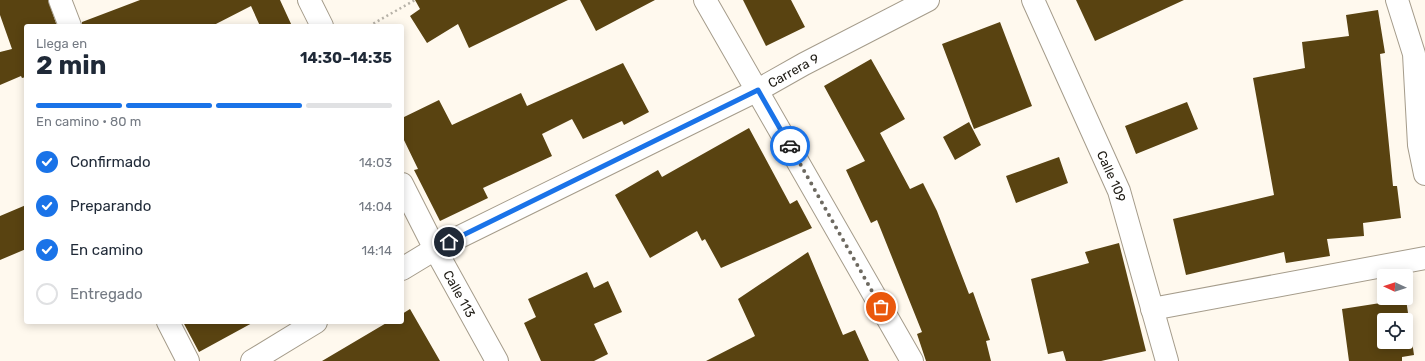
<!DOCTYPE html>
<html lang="es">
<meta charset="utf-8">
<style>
body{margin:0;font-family:Rubik,sans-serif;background:#f6f6f7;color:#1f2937;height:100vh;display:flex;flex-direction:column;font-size:15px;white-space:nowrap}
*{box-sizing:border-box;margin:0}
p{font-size:13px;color:#747a83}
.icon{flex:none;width:22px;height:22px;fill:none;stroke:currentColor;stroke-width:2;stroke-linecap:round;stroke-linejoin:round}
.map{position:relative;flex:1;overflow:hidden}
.sheet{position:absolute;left:24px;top:24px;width:380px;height:300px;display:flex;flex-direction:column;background:#fff;border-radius:4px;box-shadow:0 2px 10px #0003}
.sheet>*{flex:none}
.needle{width:26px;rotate:273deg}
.fabs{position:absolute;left:1377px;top:269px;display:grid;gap:8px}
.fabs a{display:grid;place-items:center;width:36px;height:36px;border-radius:4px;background:#fff;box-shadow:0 2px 10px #0003;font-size:20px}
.pin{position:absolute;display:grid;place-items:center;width:34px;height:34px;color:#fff;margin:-17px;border:2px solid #fff;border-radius:50%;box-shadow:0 1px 4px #0007}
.courier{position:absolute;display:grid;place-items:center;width:40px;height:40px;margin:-20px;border:3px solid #1a73e8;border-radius:50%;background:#fff;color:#222;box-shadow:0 1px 5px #0007}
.headline em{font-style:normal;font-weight:700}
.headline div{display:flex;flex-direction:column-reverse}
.headline{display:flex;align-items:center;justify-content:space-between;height:68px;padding:0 12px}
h1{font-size:26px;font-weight:700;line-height:30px}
.bar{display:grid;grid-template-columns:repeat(4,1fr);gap:6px 4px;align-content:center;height:48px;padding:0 12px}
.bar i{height:5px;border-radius:3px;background:#e0e1e3}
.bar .current{background:#1a73e8}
.bar p{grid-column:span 4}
ol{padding:0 12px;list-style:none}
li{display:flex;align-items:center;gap:12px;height:44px}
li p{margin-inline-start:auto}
li .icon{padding:4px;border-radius:50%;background:#1a73e8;color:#fff;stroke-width:4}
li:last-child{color:#747a83}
li i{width:22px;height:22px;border:2px solid #e0e1e3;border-radius:50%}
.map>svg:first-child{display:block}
</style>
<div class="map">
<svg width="1425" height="361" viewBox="0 0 1425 361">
<rect width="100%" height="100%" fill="#fff9ee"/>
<path fill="#594311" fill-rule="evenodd" d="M0,0h48l9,26h-31v51l-4,1 -1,-2 -21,9v-33l12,-3 -12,-34z
M140,0h140l12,26h-32l-9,-20 -39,20h-130v-4z
M415,0h153l-99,48 -11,-24 -31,19 -17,-27 10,-7z
M580,0h75l-59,31z
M743,0h48l14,27 -39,19z
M1076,0h108l-89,41z
M1378,10l7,43 -5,1 13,132h4l4,32 -38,5 1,13 -37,3 3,17 -44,7 -2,-11 -98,23 -13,-56 101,-24 -21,-117 52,-10 -3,-26 47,-6 -3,-21z
M1000,22l32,84 -58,23 -32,-85z
M871,59l34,60 -25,14 30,56 13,-6 14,28 32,83 4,-2 17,48 -4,1 5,20h-65l-9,-27 5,-2 -45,-112 -6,3 -25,-53 19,-9 -41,-75z
M623,63l26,49 -25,13 -2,-4 -39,18 -11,-20 -30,15 10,22 -69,32 5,10 -48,23 -26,-51 4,-1 -16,-33v-18l37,-18 13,25 69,-32 6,13z
M1187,102l11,27 -62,25 -11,-28z
M969,122l12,23 -26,15 -12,-23z
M749,128l41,76 7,-4 15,28 -91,40 -16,-29 -3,2 -5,-10 -47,27 -35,-63 43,-25 4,7z
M1059,157l9,26 -52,20 -10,-27z
M26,205v44l-26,11v-44z
M1119,243l27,108 -45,10h-35l-3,-10 -15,3 -17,-75 58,-16 -4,-11z
M808,252l35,83 12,-5 14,31h-163l49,-25 -17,-37z
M587,272l7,16 14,-7 14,31 -28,12 14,30 -14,7h-53l-17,-38 12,-6 -8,-18z
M1406,299l8,56 -12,2v4h-53l-7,-52zM1384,320h22v22h-22z
M410,309l30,52h-118l66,-39h14v-8z
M183,322h71l-55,30z"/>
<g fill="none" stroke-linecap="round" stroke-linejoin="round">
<g stroke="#a59c8b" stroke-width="24">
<g id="minor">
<path d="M60,0l10,26"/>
<path d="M309,0l13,26"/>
<path d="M705,0l207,361"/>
<path id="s1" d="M1033,0l86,191 48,170"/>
<path d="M1397,0l17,54 5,91 6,29"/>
<path id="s2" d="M402,184l33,65 62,112"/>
<path id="s3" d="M402,269l33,-20 323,-159 46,-26 124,-64"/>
<path d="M1152,309l273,-51"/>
<path d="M168,322l20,39"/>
<path d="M252,361l64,-39"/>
</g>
</g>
<path stroke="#b7b2a8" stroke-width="2.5" stroke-dasharray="2 3" stroke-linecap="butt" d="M369,26l46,-26"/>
<use href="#minor" stroke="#fff" stroke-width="22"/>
</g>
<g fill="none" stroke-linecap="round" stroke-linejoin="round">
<path stroke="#6d6960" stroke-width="4" stroke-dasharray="0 7.2" d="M790,146l91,161"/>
<path stroke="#1a73e8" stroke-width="5" d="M449,242l309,-152 32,56"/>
</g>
<g text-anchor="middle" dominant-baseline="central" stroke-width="4" stroke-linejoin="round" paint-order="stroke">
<g font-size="13" fill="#1e1b14" stroke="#fff9ee">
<text stroke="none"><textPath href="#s3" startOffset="439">Carrera 9</textPath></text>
<text stroke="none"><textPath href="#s1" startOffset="193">Calle 109</textPath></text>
<text stroke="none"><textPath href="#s2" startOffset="124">Calle 113</textPath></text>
</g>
</g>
</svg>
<div class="fabs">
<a><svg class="needle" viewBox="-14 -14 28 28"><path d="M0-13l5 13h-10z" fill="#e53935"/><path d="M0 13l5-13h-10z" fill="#747a83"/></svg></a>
<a><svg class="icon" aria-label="locate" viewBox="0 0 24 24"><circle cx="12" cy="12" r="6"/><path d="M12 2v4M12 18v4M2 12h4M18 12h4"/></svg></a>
</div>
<div class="pin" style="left:881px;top:307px;background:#ea580c"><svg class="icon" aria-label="bag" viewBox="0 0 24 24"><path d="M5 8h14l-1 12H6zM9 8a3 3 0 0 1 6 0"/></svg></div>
<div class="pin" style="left:449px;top:242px;background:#1f2937"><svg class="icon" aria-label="home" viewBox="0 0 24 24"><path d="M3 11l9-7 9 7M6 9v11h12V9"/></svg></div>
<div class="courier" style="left:790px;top:146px"><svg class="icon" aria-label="car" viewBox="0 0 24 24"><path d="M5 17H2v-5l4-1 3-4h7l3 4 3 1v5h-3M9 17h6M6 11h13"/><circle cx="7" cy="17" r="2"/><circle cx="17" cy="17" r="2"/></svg></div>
<section class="sheet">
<div class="headline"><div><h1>2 min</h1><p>Llega en</p></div><em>14:30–14:35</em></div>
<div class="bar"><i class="current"></i><i class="current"></i><i class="current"></i><i></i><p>En camino · 80 m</p></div>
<ol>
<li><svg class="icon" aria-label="check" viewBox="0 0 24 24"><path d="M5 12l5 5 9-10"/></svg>Confirmado<p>14:03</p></li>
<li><svg class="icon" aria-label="check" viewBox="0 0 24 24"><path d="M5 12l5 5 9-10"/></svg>Preparando<p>14:04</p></li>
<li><svg class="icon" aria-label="check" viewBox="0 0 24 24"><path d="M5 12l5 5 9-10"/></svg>En camino<p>14:14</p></li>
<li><i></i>Entregado</li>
</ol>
</section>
</div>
